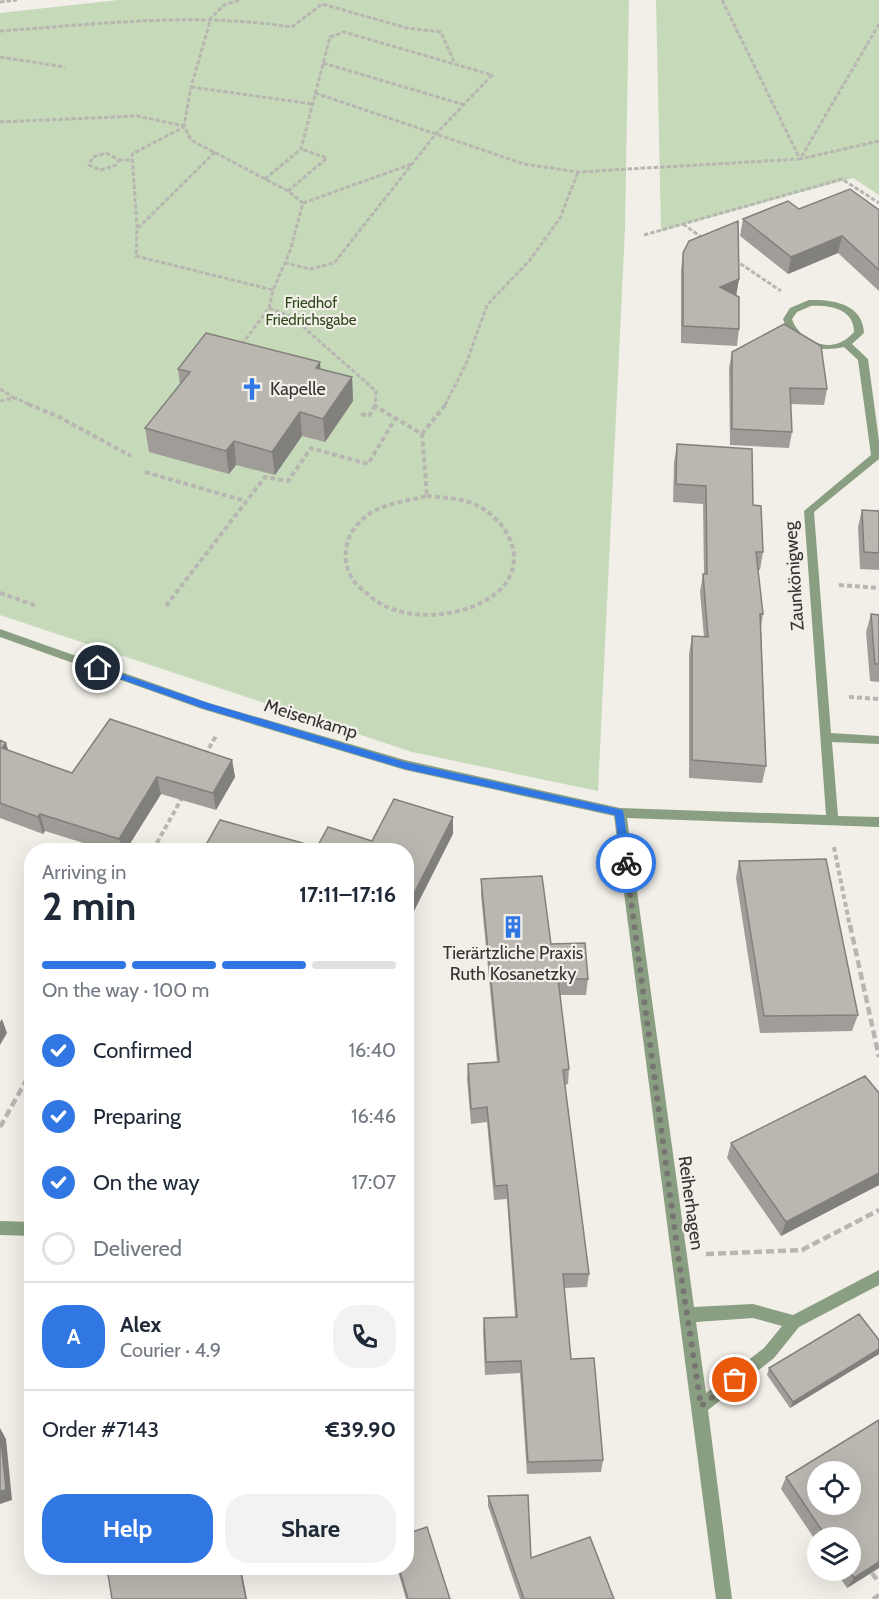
<!DOCTYPE html>
<meta charset="utf-8">
<style>
body{margin:0;font-family:Cabin,sans-serif;background:#f2f2f3;color:#1f2937;height:100vh;display:flex;flex-direction:column;font-size:22px;white-space:nowrap}
*{box-sizing:border-box;margin:0}
p{font-size:20px;color:#747a83}
.icon{flex:none;width:33px;height:33px;fill:none;stroke:currentColor;stroke-width:2;stroke-linecap:round;stroke-linejoin:round}
.map{position:relative;flex:1;overflow:hidden}
.details{position:absolute;left:24px;top:843px;width:390px;height:732px;display:flex;flex-direction:column;background:#fff;border-radius:24px;box-shadow:0 6px 24px #0002}
.details>*{flex:none}
.buttons{position:absolute;left:807px;top:1461px;display:grid;gap:12px}
.buttons a{display:grid;place-items:center;width:54px;height:54px;border-radius:50%;background:#fff;box-shadow:0 6px 24px #0002;font-size:30px}
.pin{position:absolute;display:grid;place-items:center;width:51px;height:51px;color:#fff;margin:-26px;border:3px solid #fff;border-radius:50%;box-shadow:0 2px 6px #0007}
.courier{position:absolute;display:grid;place-items:center;width:60px;height:60px;margin:-30px;border:4px solid #3177e4;border-radius:50%;background:#fff;color:#222;box-shadow:0 2px 8px #0007}
.overview em{font-style:normal;font-weight:700}
.overview div{display:flex;flex-direction:column-reverse}
.overview{display:flex;align-items:center;justify-content:space-between;height:102px;padding:0 18px}
h1{font-size:39px;font-weight:700;line-height:45px}
.bar{display:grid;grid-template-columns:repeat(4,1fr);gap:9px 6px;align-content:center;height:72px;padding:0 18px}
.bar i{height:8px;border-radius:4px;background:#e0e1e3}
.bar .active{background:#3177e4}
.bar p{grid-column:span 4}
.line{display:flex;align-items:center;gap:15px;padding:0 18px;border-top:2px solid #e0e1e3}
.line div{flex:1}
.round{display:grid;place-items:center;flex:none;width:63px;height:63px;border-radius:24px;background:#f2f2f3}
ol{padding:0 18px;list-style:none}
li{display:flex;align-items:center;gap:18px;height:66px}
li p{margin-inline-start:auto}
li .icon{padding:6px;border-radius:50%;background:#3177e4;color:#fff;stroke-width:4}
li:last-child{color:#747a83}
li i{width:33px;height:33px;border:3px solid #e0e1e3;border-radius:50%}
.primary-button{display:flex;gap:12px;margin-top:auto;padding:12px 18px}
.primary-button a{flex:1;height:69px;border-radius:24px;background:#3177e4;color:#fff;font-size:24px;font-weight:700;line-height:69px;text-align:center}
.primary-button a+a{background:#f2f2f3;color:#1f2937}
.map>svg:first-child{display:block}
</style>
<div class="map">
<svg width="879" height="1599" viewBox="0 0 879 1599">
<rect width="100%" height="100%" fill="#f2efe9"/>
<path fill="#c6daba" d="M118,0h511l-4,229 -27,562 -186,-39 -412,-137v-602z
M656,0h223v195l-26,-17 -192,53z"/>
<g fill="none" stroke-linecap="round" stroke-linejoin="round">
<path stroke="#b8b6b1" stroke-width="3" stroke-dasharray="4.5 2" stroke-linecap="butt" d="M239,0l-15,5 -13,13 -20,69 -7,39 7,14 97,51 15,12 -13,48 -17,39 -4,18 -27,36
M722,0l78,159 79,-18
M0,2l17,-2
M0,31c98,-7 194,-19 292,-4l30,-23 85,24 34,4 14,32
M0,57l65,10
M323,63l142,42
M191,87l122,17
M315,93l209,71 54,8 222,-13 79,-135
M0,122l137,-6 47,10
M215,152l-78,77 -1,27 137,34
M106,153l13,7 -3,5 -15,5 -12,-5 4,-8z
M119,160h13
M265,179l36,-30 29,-112 14,-5 148,43 -57,60 -101,128 -24,6 -25,-6
M288,191l39,-33 -26,-9
M303,203l109,-39
M683,224l21,15
M137,228l-5,-74 52,-27
M644,235l198,-56 37,24
M735,260l46,31
M269,308l23,9 84,74 -1,14
M0,389l14,9
M0,401l15,-3 16,7
M445,405l21,-41 21,-59 43,-45 30,-42 18,-46"/>
<path stroke="#b8b6b1" stroke-width="4" stroke-dasharray="5 3" stroke-linecap="butt" d="M28,404l31,13 72,39
M375,404v2l47,28 5,62
M361,414l8,2 6,-10
M422,434l24,-30
M145,472l100,29
M427,496c18,2 38,2 53,11 30,17 48,55 20,83 -31,29 -100,35 -131,5 -5,-4 -13,-10 -16,-15 -17,-28 -3,-58 25,-71 15,-7 34,-9 49,-13z
M839,585l40,3
M0,593l37,13
M166,606l99,-129 23,4 23,-33 57,16 27,-45
M849,697l30,2
M205,755l11,-19
M834,847l16,80
M153,850l30,-54"/>
<path stroke="#b8b6b1" stroke-width="4.5" stroke-dasharray="8 4" stroke-linecap="butt" d="M850,925l29,132
M0,1127l32,-57
M706,1254l96,-4 77,-40
M872,1573l7,10
M873,1599l6,-4"/>
<path fill="#8a9f81" fill-rule="evenodd" d="M809,300c24,-1 54,4 55,33l-12,11 16,15 11,82v18l-65,53 17,221 48,3v8l-47,-2 6,74 41,1v10l-252,-9 67,489 59,-3 40,11 86,-45v15l-80,42 -25,31 -66,52 24,189h-16l-102,-783 -209,-46 -203,-61 -202,-72v-8l209,74 196,57 215,48 206,7 -22,-304 67,-56 -13,-95 -14,-13c-25,6 -53,-1 -61,-28l7,-11zM811,306c19,-1 43,3 43,26 -3,3 -7,7 -11,9 -19,11 -45,-3 -51,-22l5,-7zM753,1318l29,8 -18,22 -58,45 -10,-71z
M0,1221l32,1v14l-32,-1z"/>
</g>
<path fill="#a09d98" d="M799,209l80,1v81l-41,-38 -50,21 -48,-38 3,-17z
M683,253l56,26 -3,17 3,33 -2,17 -56,-3v-73z
M732,352l95,37 -3,16 -34,-1 2,28 -3,16 -59,-3 -1,-77z
M178,369h143l31,8 1,24 -28,41 -23,-6 -27,39 -39,-10 -7,9 -80,-22 -4,-24 35,-43z
M677,444l76,61 10,47 -3,18h-2l5,44 -2,13 5,139 -4,17 -73,-5v-124l3,-18 12,1 -4,-45 3,-18h1l-1,-70 -30,-2 1,-40z
M862,510l17,1v59l-19,-1 -2,-42z
M871,614l8,1v67l-9,-1 -4,-49z
M0,740l6,3 2,7 64,23 160,-13 3,17 -19,33 -55,-16 -35,56h-20l-61,-19 -2,3 -43,-16z
M739,861l119,154 -6,16 -92,2 -24,-155z
M481,879l107,100 -2,16h-26l9,74 -1,15 -3,1 24,189 -2,13 -23,1 7,71 32,101 -2,12 -74,2 -7,-101 -35,2 -2,-44 1,-13 31,-1 -8,-118 -13,1 -7,-78 -16,2 -4,-45 1,-15 29,-2 -16,-167z
M879,1093v92l-98,51 -54,-78 4,-15z
M879,1340v14l-89,54 -23,-33 2,-7z
M879,1420v148l-32,20 -12,-18h15v-32h-32v6l-37,-55 5,-12z
M488,1496l43,62 83,41h-94l-32,-93z
M397,1568h9l44,31h-44z"/>
<path fill="#82807c" d="M842,236l-4,17 -50,21 3,-17z
M739,279l-3,17 -16,-9z
M320,362l2,24 -6,-18z
M352,377l1,24 -28,41 -2,-23z
M300,412l2,24 -27,39 -3,-23z
M234,441l2,24 -7,9 -3,-23z
M6,743l5,17 -9,-12z
M232,760l3,17 -19,33 -3,-17z
M157,777l4,17 -35,56h-4l-3,-11z
M40,814l5,17 -2,3 -5,-17z
M453,817v17l-47,93v-18z
M2,1019l5,14 -7,12v-23z
M879,1173v12l-98,51 5,-14z
M879,1349v5l-89,54 3,-6z
M0,1428l6,11 6,61 -12,4z
M879,1562v6l-32,20 7,-10z
M240,1568h1l6,31h-1z"/>
<path fill="#bab7b1" stroke="#82807c" stroke-width="1.5" fill-rule="evenodd" d="M850,189l29,21v60l-37,-34 -51,21 -48,-38 45,-18 11,8z
M738,221l1,58 -19,8 19,10v32l-56,-3v-73l6,-12z
M784,324l37,22 6,43 -37,-1 2,44 -60,-3v-77z
M206,333l114,29 -4,6 36,9 -29,42 -23,-7 -28,40 -38,-11 -8,10 -81,-23 45,-56 -12,-3z
M677,444l75,5 1,56 8,1 2,46h-7l7,62h-3l6,152 -74,-6v-124l16,1 -5,-63h4l-1,-88 -30,-2z
M862,510l17,1v42l-15,-1z
M871,614l8,1v49h-4z
M110,719l122,41 -19,33 -56,-16 -38,62 -79,-25 -2,3 -38,-14v-63l6,3 -4,5 70,25z
M394,799l59,18 -47,92v-59h-203l17,-30 97,27 11,-20 44,14z
M826,859l32,156 -94,1 -25,-155z
M542,876l9,68 34,-1 3,36h-30l11,90 -6,1 26,204h-26l8,85 23,-1 9,102 -75,2 -7,-101 -35,1 -2,-44 33,-1 -10,-132 -12,1 -8,-79 -16,2 -3,-45 31,-2 -18,-183z
M865,1076l14,17v80l-93,49 -55,-79z
M859,1314l20,26v9l-86,53 -24,-34z
M879,1420v142l-25,16 -5,-8h1v-32h-23l-41,-61zM818,1472h32v32h-32z
M0,1431l6,59 -6,1z
M528,1495l3,63 59,-21 24,62h-90l-36,-103z
M427,1527l23,72h-42l-9,-31h7v-34z
M107,1568h133l6,31h-134z"/>
<path fill="#3177e4" d="M95,665l113,38 197,59 218,48 8,53 -5,4 -5,-4 -6,-48 -210,-46 -203,-61 -107,-38z"/>
<g fill="none" stroke-linecap="round" stroke-linejoin="round">
<path stroke="#777571" stroke-width="6" stroke-dasharray="0 10.8" d="M626,863l52,392 23,151 34,-26"/>
</g>
<defs>
<g id="church-bare" transform="scale(1.8)"><path d="M-1.2-6h2.4v3.5h3.3v2.4h-3.3V6h-2.4V-.1h-3.3v-2.4h3.3Z" fill="#3177e4" stroke="#f2efe9" stroke-width="2.5" paint-order="stroke"/></g>
<g id="building-bare" transform="scale(1.8)"><path d="M-4-6H4V6H1V3H-1V6H-4ZM-2.5-4.3h1.7v1.8h-1.7ZM.8-4.3h1.7v1.8H.8ZM-2.5-1h1.7V.8h-1.7ZM.8-1h1.7V.8H.8Z" fill="#3177e4" stroke="#f2efe9" stroke-width="2.5" paint-order="stroke"/></g>
</defs>
<g fill-rule="evenodd">
<use href="#church-bare" x="252" y="389"/>
<use href="#building-bare" x="513" y="927"/>
</g>
<g text-anchor="middle" dominant-baseline="central" stroke-width="4.5" stroke-linejoin="round" paint-order="stroke">
<g font-size="15" fill="#2b4617" stroke="#f2efe9">
<text x="311" y="303">Friedhof<tspan x="311" dy="17">Friedrichsgabe</tspan></text>
</g>
<g font-size="18" fill="#353431" stroke="#f2efe9" text-anchor="start">
<text x="270" y="389">Kapelle</text>
<text x="513" y="953" text-anchor="middle">Tierärtzliche Praxis<tspan x="513" dy="21">Ruth Kosanetzky</tspan></text>
</g>
<g font-size="18" fill="#353431" stroke="#f2efe9">
<text transform="translate(794 576) rotate(-94)">Zaunkönigweg</text>
<text transform="translate(311 719) rotate(17)">Meisenkamp</text>
<text transform="translate(691 1203) rotate(82)">Reiherhagen</text>
</g>
</g>
</svg>
<div class="buttons">
<a><svg class="icon" aria-label="locate" viewBox="0 0 24 24"><circle cx="12" cy="12" r="6"/><path d="M12 2v4M12 18v4M2 12h4M18 12h4"/></svg></a>
<a><svg class="icon" aria-label="layers" viewBox="0 0 24 24"><path d="M12 4l9 5-9 5-9-5zM3 14l9 5 9-5"/></svg></a>
</div>
<div class="pin" style="left:735px;top:1380px;background:#ea580c"><svg class="icon" aria-label="bag" viewBox="0 0 24 24"><path d="M5 8h14l-1 12H6zM9 8a3 3 0 0 1 6 0"/></svg></div>
<div class="pin" style="left:98px;top:668px;background:#1f2937"><svg class="icon" aria-label="home" viewBox="0 0 24 24"><path d="M3 11l9-7 9 7M6 9v11h12V9"/></svg></div>
<div class="courier" style="left:626px;top:863px"><svg class="icon" aria-label="bike" viewBox="0 0 24 24"><circle cx="6" cy="16" r="4"/><circle cx="18" cy="16" r="4"/><path d="M6 16l4-8h5l3 8M10 8l3 8H6M13 5h3"/></svg></div>
<section class="details">
<div class="overview"><div><h1>2 min</h1><p>Arriving in</p></div><em>17:11–17:16</em></div>
<div class="bar"><i class="active"></i><i class="active"></i><i class="active"></i><i></i><p>On the way · 100 m</p></div>
<ol>
<li><svg class="icon" aria-label="check" viewBox="0 0 24 24"><path d="M5 12l5 5 9-10"/></svg>Confirmed<p>16:40</p></li>
<li><svg class="icon" aria-label="check" viewBox="0 0 24 24"><path d="M5 12l5 5 9-10"/></svg>Preparing<p>16:46</p></li>
<li><svg class="icon" aria-label="check" viewBox="0 0 24 24"><path d="M5 12l5 5 9-10"/></svg>On the way<p>17:07</p></li>
<li><i></i>Delivered</li>
</ol>
<div class="line" style="height:108px"><b class="round" style="background:#3177e4;color:#fff">A</b><div><b>Alex</b><p>Courier · 4.9</p></div><a class="round"><svg class="icon" aria-label="phone" viewBox="0 0 24 24"><path d="M5 4h4l2 5-3 2q2 4 5 5l2-3 5 2v4C11 20 4 13 5 4z"/></svg></a></div>
<div class="line" style="height:78px"><div>Order #7143</div><b>€39.90</b></div>
<div class="primary-button"><a>Help</a><a>Share</a></div>
</section>
</div>
